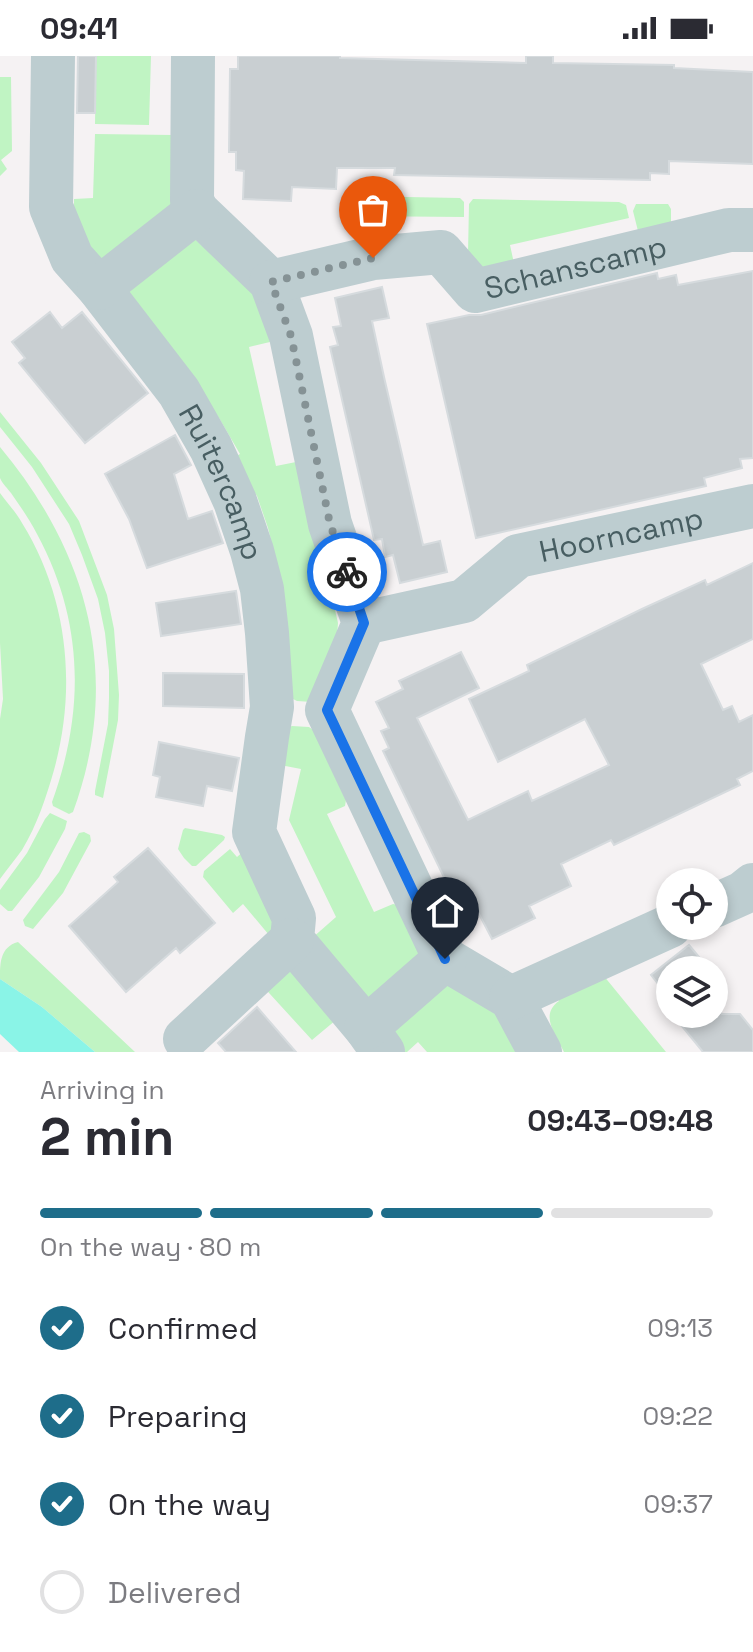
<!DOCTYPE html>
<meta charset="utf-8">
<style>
body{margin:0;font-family:"Space Grotesk",sans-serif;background:#f2f2f3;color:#2b2b33;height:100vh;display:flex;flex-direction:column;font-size:30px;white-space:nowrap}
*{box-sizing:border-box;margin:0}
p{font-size:26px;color:#7c7c81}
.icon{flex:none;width:44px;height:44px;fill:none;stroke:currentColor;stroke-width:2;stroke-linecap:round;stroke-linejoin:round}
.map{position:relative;height:996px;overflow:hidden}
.details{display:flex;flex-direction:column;background:#fff;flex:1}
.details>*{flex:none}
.buttons{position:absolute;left:656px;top:812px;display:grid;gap:16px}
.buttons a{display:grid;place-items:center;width:72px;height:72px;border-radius:50%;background:#fff;box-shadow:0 4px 12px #0003;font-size:40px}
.pin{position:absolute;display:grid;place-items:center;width:68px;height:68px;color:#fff;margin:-82px -34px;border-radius:50% 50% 50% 0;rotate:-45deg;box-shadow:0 0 8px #0007}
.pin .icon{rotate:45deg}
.courier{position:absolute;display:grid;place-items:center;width:80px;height:80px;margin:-40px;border:6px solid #1a73e8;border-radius:50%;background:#fff;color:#222;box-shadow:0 2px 10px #0007}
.summary em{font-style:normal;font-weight:600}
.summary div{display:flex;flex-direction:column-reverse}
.summary{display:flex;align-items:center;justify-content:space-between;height:136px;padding:0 40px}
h1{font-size:52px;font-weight:600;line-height:60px}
.bar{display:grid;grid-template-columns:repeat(4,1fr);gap:12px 8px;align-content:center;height:96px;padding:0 40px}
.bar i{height:10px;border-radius:6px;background:#e1e1e2}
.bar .active{background:#1e6d8a}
.bar p{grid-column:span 4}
ol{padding:0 40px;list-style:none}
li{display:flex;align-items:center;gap:24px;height:88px}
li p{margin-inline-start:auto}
li .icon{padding:8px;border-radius:50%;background:#1e6d8a;color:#fff;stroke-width:4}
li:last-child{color:#7c7c81}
li i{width:44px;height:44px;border:4px solid #e1e1e2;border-radius:50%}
.status{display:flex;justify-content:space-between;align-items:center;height:56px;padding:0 40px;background:#fff;direction:ltr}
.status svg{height:22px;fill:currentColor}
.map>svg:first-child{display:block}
</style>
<div class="status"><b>09:41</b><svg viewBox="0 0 49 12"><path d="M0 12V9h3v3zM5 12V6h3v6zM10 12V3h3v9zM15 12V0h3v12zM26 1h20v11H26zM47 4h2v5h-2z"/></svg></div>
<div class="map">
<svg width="753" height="996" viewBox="0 0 753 996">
<rect width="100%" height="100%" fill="#f5f2f3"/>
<path fill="#c0f4c3" d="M96,0h55l-2,69 -54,-1z
M0,21h11l1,74 -11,9 6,9 -7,7z
M95,78l78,1v72l-73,56 -36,-57h10v-7l19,-1z
M354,140l106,2 4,4v15l-113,-1v-16z
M473,143l146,3 7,3 3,13 -119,27 5,23 -24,9 -23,-24 1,-49z
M636,148h32l3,5v19l-30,15 -8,-32z
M189,178l73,65 8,43 -21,5 27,119 20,-4 6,4 36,157 -1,13 -25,66 -15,-1 -6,-3 -10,-118 -13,-52 -11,-32 -26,-37 9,-5 -21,-36 -55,-80 -38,-40 6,-18z
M0,356l41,51 38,58 28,74 7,34 5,66 -1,25 -15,78 -8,-3v-4l13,-67 1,-26v-27l-4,-38 -7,-34 -16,-44 -13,-31 -37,-57 -32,-40z
M0,391c90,108 122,231 73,365l-4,2 -16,-8 -1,-4c33,-91 32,-181 -15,-268 -7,-14 -17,-28 -26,-41 -3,-4 -9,-10 -11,-15 0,-8 0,-22 0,-31z
M0,437c7,10 16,19 22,30 46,74 55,164 32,247 -8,28 -17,55 -32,80 -7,10 -15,19 -22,29v-160l3,-20 -3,-56z
M292,670l17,1 4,3 33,70 -1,6 -18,8 47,98 19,-8 5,1 26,54 -56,46 -57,-66 25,-22 -47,-97 12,-51 -26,-5 11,-36z
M50,757l17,8 -2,8 -26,48 -27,34h-4l-8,-7v-14l27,-37 18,-34z
M185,772l37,7 3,2 -1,3 -28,26h-4l-8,-8 -6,-9 5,-19z
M84,776l6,3 1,6 -28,52 -30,36 -8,-3 -2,-6 36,-48 20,-39z
M230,793l7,8 9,-8 33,68 -10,18 -26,-31 -10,9 -30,-36 1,-6z
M18,886l117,110h-40l-53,-45 -42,-28c0,-16 0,-32 18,-37z
M287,905l55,54 -30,25 -53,-58z
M599,914l67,82h-102c-8,-17 -25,-37 -5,-51l-4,-10z
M442,922l53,32 25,42h-93l-9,-10 -11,10h-15l-5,-24z"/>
<path fill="#8af4e7" d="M0,923l42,28 53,45h-76l-19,-18z"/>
<path fill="#c9cfd2" stroke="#d6dbde" stroke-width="2" d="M78,0h18l-1,57h-18z
M238,0h102v2l186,5v-7h27v7l121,2v3l79,4v92l-84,-3v13l-19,-1v7l-256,-5 1,-7h-58l-1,21 -44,-2 -1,14 -48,-2 1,-28 -8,-1v-18h-7l1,-83h8z
M753,215v187l-13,1 2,9 -38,10 2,8 -230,52 -49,-214 42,-9h12l176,-42 1,6 18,-4 2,10z
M382,231l7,31 -17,3 12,56 39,168 17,-4 7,31 -47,11 -7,-28 -8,2 -3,-18 -8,1 -44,-193 8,-2 -5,-18 8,-1 -6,-28z
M50,256l12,16 20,-16 66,81 -63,50 -66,-80 6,-5 -13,-16z
M175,379l16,30 -17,9 14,45 24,-8 11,32 -76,25 -18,-49 -24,-45z
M753,507v76l-52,25 22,46 9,-4 7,16 14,-7v56l-16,8 3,6 -126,60 -3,-5 -50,24 10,22 -42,20 6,12 -43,21 -13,-25 -14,7 -82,-170 6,-3 -8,-17 8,-3 -13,-26 27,-13 -4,-8 62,-29 18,36 -62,30 51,102 60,-29 4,10 77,-36 -24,-46 -87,43 -29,-63 60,-28 -2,-6 115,-56 63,-29 2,5z
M236,535l5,33 -80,12 -5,-33z
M163,617l81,1v34l-81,-2z
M159,686l80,16 -7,33 -25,-5 -4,20 -47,-9 4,-20 -7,-2z
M148,792l67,75 -35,30 -4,-5 -50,44 -57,-66 49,-44 -4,-5z
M689,889l20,24 -39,1v29l-19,-24z
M714,949l8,9h18l13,16v22h-50l-31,-38h42z
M257,951l39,45h-70l-8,-9z"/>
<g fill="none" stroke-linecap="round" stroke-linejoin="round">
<g stroke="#bdcdd0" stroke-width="44">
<path id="s1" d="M53,0l-2,151 21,51 27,30 80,104 32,56 24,53 17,50 10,38 5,44 5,74 -5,30 -13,95 40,86 -2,22 74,88 17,24"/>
<path d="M193,0l-1,145 5,10 74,71 20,54 39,188 34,99 -37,87 118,249 66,39 29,54"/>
<path id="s2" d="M271,226l102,-24 68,-6 34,39 254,-61h24"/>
<path d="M99,232l98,-77"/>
<path id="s3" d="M364,567l100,-22 54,-45 235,-50"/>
<path d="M714,850l29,-13 10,-8"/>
<path d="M511,942l159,-72"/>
<path d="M366,972l79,-69"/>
<path d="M185,983l107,-99"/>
</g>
</g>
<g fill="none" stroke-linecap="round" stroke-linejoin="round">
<path stroke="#859295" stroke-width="8" stroke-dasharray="0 14.4" d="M347,516l-17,-48 -39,-188 -20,-54 102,-24"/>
<path stroke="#1a73e8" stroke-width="10" d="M347,516l17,51 -37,87 118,249"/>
</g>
<g text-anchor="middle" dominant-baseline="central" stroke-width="8" stroke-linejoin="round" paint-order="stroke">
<g font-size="30" fill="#485e62" stroke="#fff">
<text stroke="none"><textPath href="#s2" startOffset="328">Schanscamp</textPath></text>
<text stroke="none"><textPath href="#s1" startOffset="478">Ruitercamp</textPath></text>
<text stroke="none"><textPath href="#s3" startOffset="278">Hoorncamp</textPath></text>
</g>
</g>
</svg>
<div class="buttons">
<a><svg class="icon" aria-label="locate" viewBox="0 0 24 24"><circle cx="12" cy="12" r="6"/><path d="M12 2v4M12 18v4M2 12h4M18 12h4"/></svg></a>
<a><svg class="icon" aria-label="layers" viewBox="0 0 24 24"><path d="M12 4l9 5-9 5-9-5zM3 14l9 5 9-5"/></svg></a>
</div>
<div class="pin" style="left:373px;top:202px;background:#ea580c"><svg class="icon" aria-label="bag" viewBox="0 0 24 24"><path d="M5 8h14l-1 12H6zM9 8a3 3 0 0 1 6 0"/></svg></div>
<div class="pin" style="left:445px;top:903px;background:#1f2937"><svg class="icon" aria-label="home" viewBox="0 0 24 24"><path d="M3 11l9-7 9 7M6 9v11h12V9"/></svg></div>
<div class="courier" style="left:347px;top:516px"><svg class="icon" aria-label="bike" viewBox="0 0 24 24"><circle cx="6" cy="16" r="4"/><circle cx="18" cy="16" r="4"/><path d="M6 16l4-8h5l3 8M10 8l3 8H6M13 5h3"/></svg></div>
</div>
<section class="details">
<div class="summary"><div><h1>2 min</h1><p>Arriving in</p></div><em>09:43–09:48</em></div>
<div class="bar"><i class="active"></i><i class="active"></i><i class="active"></i><i></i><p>On the way · 80 m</p></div>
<ol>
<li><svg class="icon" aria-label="check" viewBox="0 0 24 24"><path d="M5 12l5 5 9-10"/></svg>Confirmed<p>09:13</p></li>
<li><svg class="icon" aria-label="check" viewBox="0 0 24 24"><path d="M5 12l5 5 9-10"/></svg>Preparing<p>09:22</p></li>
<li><svg class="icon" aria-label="check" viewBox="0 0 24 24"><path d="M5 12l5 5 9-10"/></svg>On the way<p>09:37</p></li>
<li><i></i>Delivered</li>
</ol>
</section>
